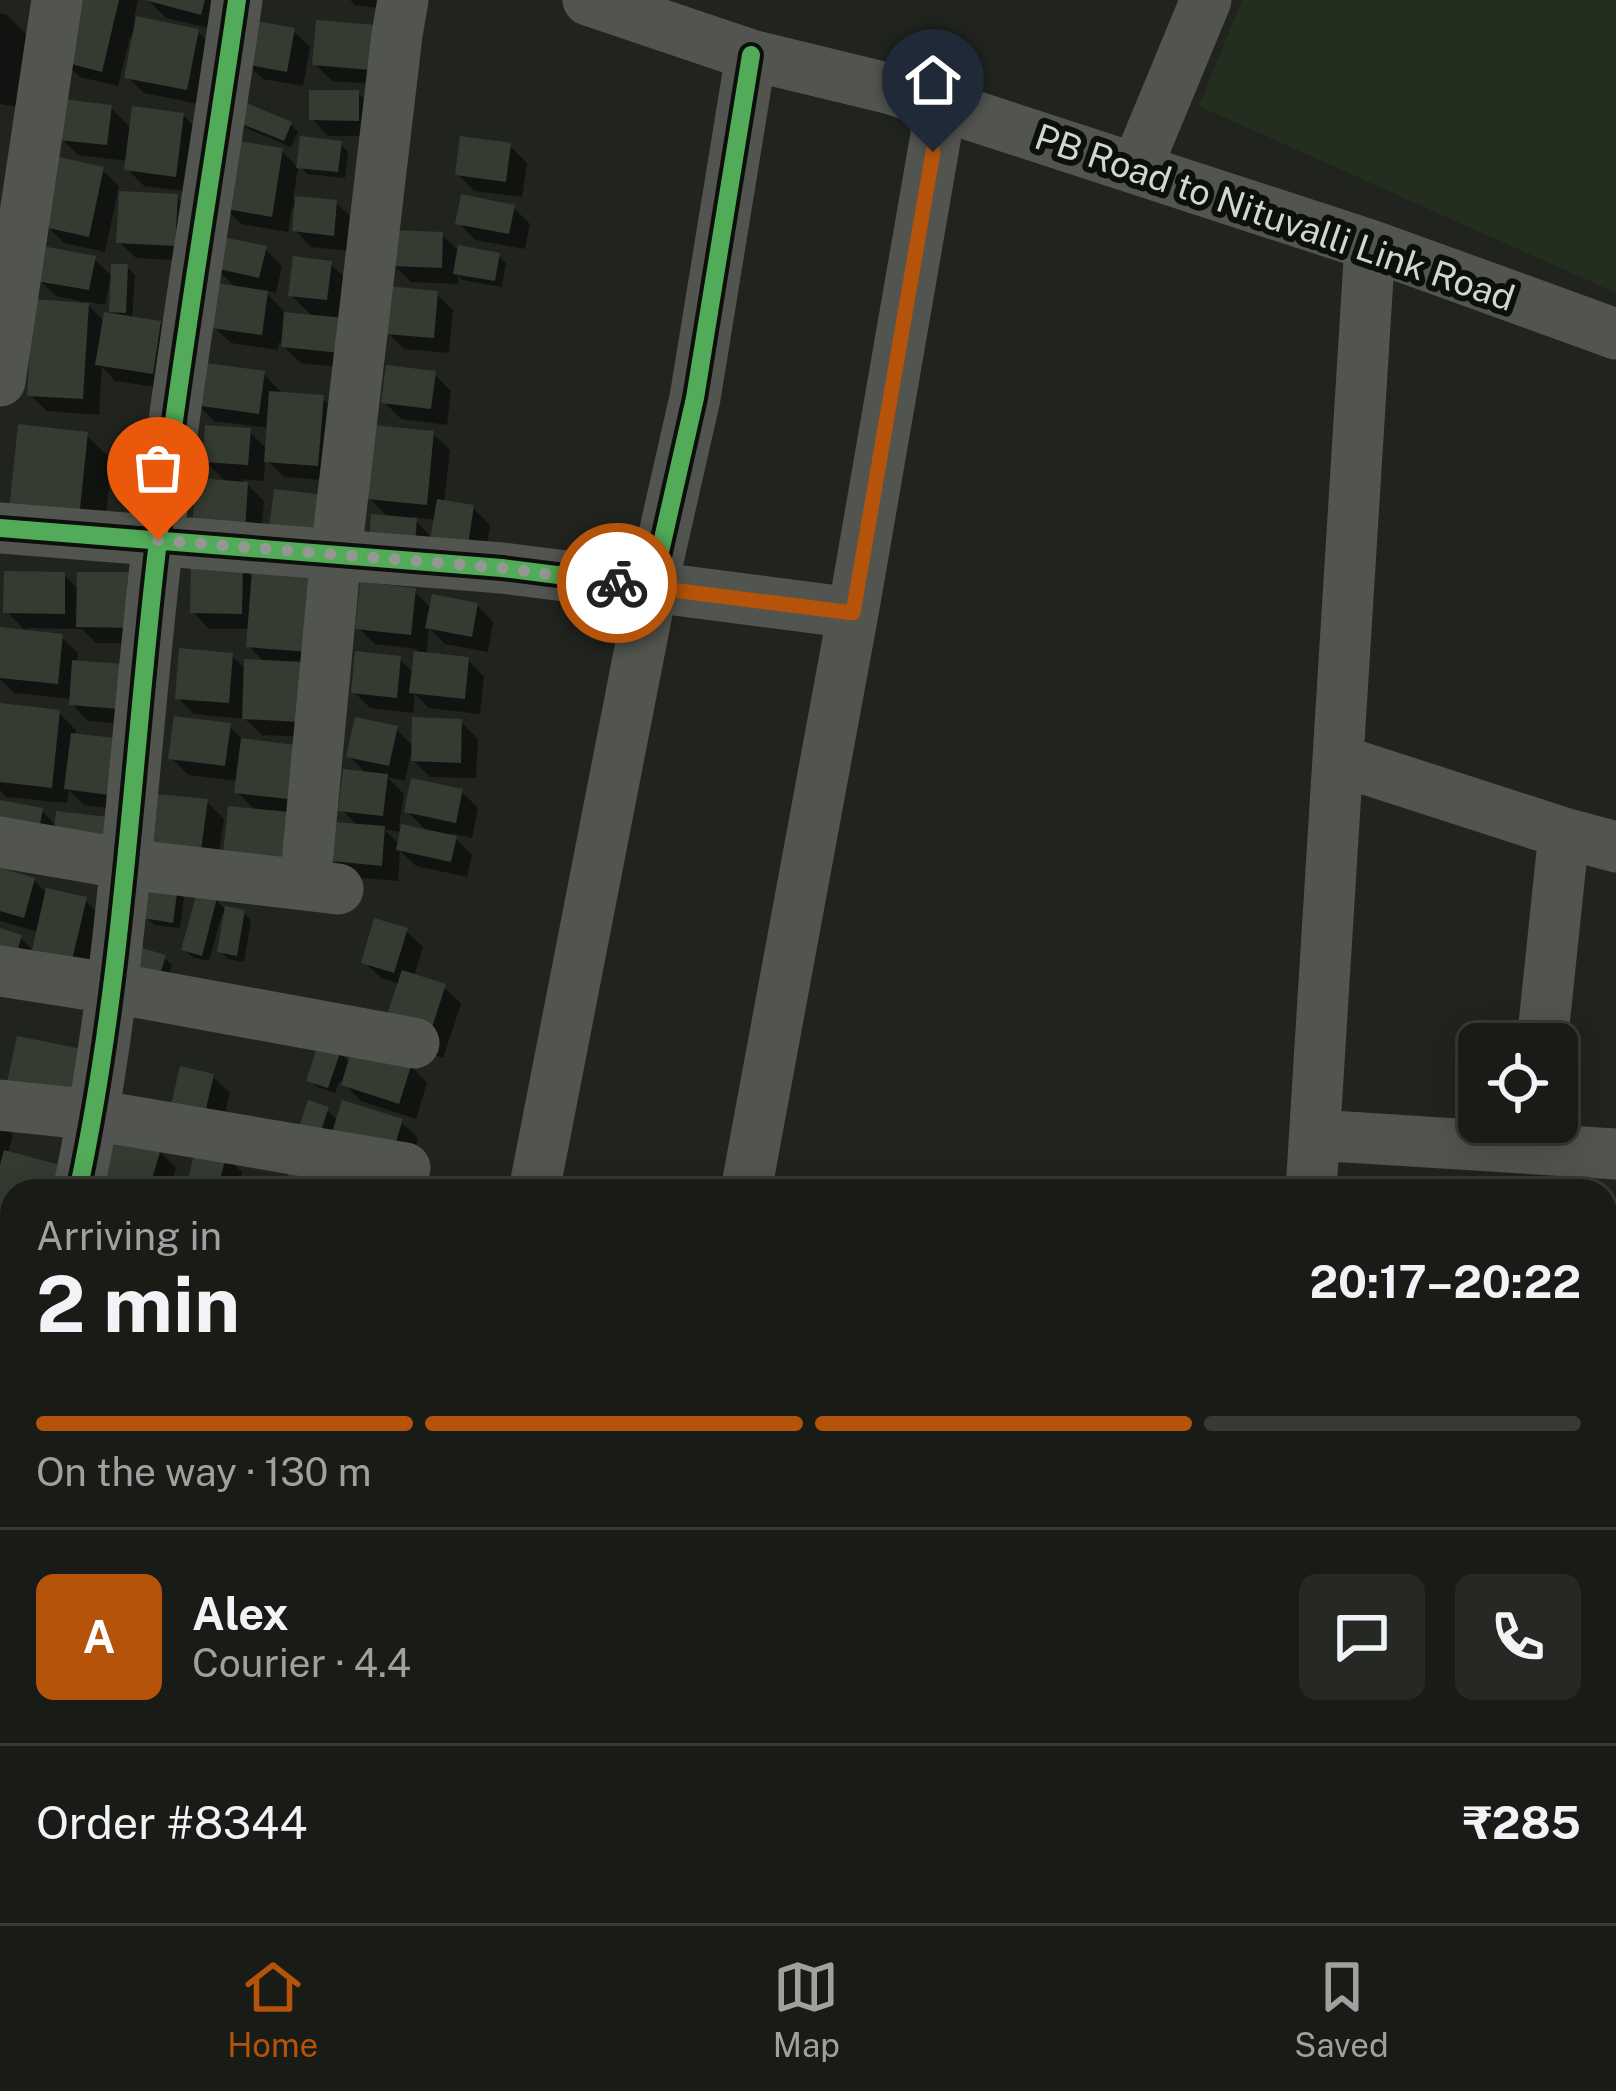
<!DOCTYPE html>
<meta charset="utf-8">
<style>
body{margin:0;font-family:"Public Sans",sans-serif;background:#262823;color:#f1f3f6;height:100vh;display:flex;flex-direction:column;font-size:45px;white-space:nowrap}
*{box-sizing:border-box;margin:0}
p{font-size:39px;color:#9fa1a1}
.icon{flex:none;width:66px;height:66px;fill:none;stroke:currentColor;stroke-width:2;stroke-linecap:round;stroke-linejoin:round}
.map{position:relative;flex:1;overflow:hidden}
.details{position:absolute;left:0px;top:1179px;width:1617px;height:744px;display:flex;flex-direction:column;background:#191b16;border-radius:36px 36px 0 0;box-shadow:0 6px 30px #0003,0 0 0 3px #373935}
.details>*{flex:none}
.tools{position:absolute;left:1458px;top:1023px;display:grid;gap:24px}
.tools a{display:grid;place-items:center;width:120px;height:120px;border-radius:18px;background:#191b16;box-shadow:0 6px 30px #0003,0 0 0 3px #373935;font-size:60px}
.pin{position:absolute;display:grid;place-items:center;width:102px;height:102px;color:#fff;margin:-123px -51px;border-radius:50% 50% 50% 0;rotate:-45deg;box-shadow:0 0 12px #0007}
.pin .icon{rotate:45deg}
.courier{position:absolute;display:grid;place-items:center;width:120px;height:120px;margin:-60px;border:9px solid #b45309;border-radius:50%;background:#fff;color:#222;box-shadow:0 3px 15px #0007}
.summary em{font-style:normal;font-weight:700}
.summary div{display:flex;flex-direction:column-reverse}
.summary{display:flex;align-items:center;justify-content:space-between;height:204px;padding:0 36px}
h1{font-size:78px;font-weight:700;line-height:90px}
.bar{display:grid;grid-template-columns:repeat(4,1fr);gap:18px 12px;align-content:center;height:144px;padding:0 36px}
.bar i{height:15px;border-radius:9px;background:#373935}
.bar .on{background:#b45309}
.bar p{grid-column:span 4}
.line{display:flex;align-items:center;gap:30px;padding:0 36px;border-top:3px solid #373935}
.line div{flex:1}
.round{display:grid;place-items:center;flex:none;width:126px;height:126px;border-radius:18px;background:#262823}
.dock{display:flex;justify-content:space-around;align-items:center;height:168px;border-top:3px solid #373935;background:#191b16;font-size:33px;color:#9fa1a1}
.dock a{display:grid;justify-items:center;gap:6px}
.dock .on{color:#b45309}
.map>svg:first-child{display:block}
</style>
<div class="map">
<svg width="1616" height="1923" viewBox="0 0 1616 1923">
<rect width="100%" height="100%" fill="#21241e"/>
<path fill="#242e1e" d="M1242,0h374v293l-417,-187z"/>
<path fill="#0007" fill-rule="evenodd" d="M77,0h61l-4,19 64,13 16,16 -11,57 -59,-12 -17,-16 8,-39 -5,-1 -12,49 -38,-9 -17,-16z
M225,0l-8,30 -51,-12 -17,-17z
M350,0h66l-1,13 -60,-8z
M0,13l7,2 25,25 -14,67 -18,-3z
M373,28l14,57 -55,-4 -17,-17z
M293,31l17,16 -7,39 -40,-7 -17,-16z
M358,93l17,17 -1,26h-46l-16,-17z
M111,108l21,21 51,-14 17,17 -8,60 -48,-6 -17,-17 1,-8 -50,-6 -17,-17z
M240,122l50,2 8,8 -7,15 -43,-18z
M340,144l8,8 -3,26 -38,-4 -7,-8z
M510,146l17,17 -5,34 -48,-6 -16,-17z
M282,151l16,17 -5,31 43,4 17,16 -4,32 -38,-4 -16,-17 2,-23h-5l-4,25 -47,-8 -17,-17z
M102,170l17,16 -14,66 -41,-9 -17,-17z
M177,197l16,17 -2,47 -55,-3 -17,-16z
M513,207l17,17 -5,25 -50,-9 -16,-17z
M442,235l18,17 39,4 7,7 -4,24 -39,-7 -5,-5v9l-47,-2 -17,-17z
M265,249l17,17 -6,27 -13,-3 21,21 -1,4 31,3 -23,-23 40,-31 16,16 10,89 -56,-6 -22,-21 -1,8 -47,-7 -17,-16 23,-38 -23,-23z
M94,259l20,19 13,-11 8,8 -3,44 28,4 16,17 -7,49 -54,-8 -13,-14 -3,48 -52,-4 -17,-16 50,-94 -24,-5 -17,-16zM110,280l3,1 -1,30 6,6 -13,5 -21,-21 21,4z
M436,294l17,16 -4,43 -45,-4 -17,-17z
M264,374l16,17v4l42,3 17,17 -5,66 -50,-4 -19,-18 -1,22 -22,-2 22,22 -4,46 -48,-4 15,-60 -22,-22 44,-30 19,19 2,-22 -56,-7 -17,-17z
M434,374l17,17 -4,34 -46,-6 -17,-17z
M433,434l17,16 -6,53 29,5 17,17 -7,42 -54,5 -39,-53 -21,-21zM412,517l25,3 -4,19z
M86,435l26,25 -9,82 -66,-6z
M242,567l12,12 60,-1 3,159 -55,-2 -17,-16 -51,-5 -16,-16 54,-42 15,14 18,-7 -16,-17 1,-17h-41l-16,-17z
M64,575l16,16 72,52h-56l-14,-14 -55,-1v4l-21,-21z
M414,591l18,18 45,-4 16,17 -5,30 -43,-8 -16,-16 -3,28 42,4 16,17 -4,37 -51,-6 -14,-14 -2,19 -43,-5 -16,-16 46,-33 14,15 3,-25 -42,-5 -17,-16z
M61,637l17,16 -1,10 71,63 -60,-5 -16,-17v-5l-58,-6 -14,-14v-30z
M0,706l59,7 17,17 -1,6 57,75 -48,-6 -15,-15 -2,13 -61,-6 -6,-7z
M461,722l17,17 -2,39 -46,-1 -20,-20 -5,24 -18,-4 17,17 -5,33 30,6 -22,-22 54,-20 17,17 -6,30 -22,-5 22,22 -5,22 -51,-11 -16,-15 -2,30 -47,-4 -17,-17 25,-33 -17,-17 26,-35 -19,-19 47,-27 18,18zM385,830l18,2 -3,13z
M229,726l16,16 68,73 -56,-3 -20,-20 2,-11 -51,-6 -16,-17z
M207,802l17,17 -7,47 -63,-23z
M0,803l41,7 16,17 15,37z
M0,871l34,9 14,15 37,5 12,12 14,35 -87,52 -24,-67 20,5 14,15 5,-20 -39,-11z
M185,889l-5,39 -26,-3 -8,-8z
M216,900l9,9 19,4 7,8 -7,41 -16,-3 -8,-8 6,-36 -4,-1 -13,47 -17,-4 -7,-8z
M406,931l17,16 -9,30 30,10 17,17 -18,54 -40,-14 -3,-60 -19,-6 -17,-16z
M164,958l8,7 -9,28 -19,-5z
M339,1052l12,12 60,2 16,17 -11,36 -55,-18 -21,-21 -5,13 -18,-6 -7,-7z
M182,1070l31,7 17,16 -11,43z
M327,1110l11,11 63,1 17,16 -13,41 -100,-31z
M0,1125l13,9 -5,20 69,19 83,-21 16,16 -7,23h-157v66l-12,-11z
M225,1156l17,16 -5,19h-45l-3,-3z
M294,1162l31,14 -4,15h-35z
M0,1275l12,12v85l-12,-2z
M0,1408l12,5 -2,32 -10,-3z
M0,1834l12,4v53l-12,-4z
M0,1904l20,17 -1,2h-19z
M26,1911h63l8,8 -1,4h-59z
M344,1911h53l-4,12h-16z"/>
<path fill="#353b30" d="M74,0h45l-17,72 -42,-11z
M145,0h60l-4,15z
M136,16l63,13 -12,61 -63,-12z
M251,20l44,8 -8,44 -44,-8z
M316,20l59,5 -4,45 -59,-5z
M309,90h50v31l-50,-1z
M63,99l49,6 -5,40 -49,-5z
M244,102l48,20 -8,19 -47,-19z
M132,106l52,7 -8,64 -52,-7z
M300,136l42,5 -4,31 -42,-4z
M460,136l51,7 -5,39 -51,-7z
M232,140l51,8 -11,69 -51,-9z
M59,157l45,10 -15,70 -45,-10z
M119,191l59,3 -3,52 -59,-3z
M461,194l54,11 -6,29 -54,-10z
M295,196l42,4 -3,36 -42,-5z
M393,230l50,2 -1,36 -51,-2z
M217,236l50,10 -8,32 -49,-11z
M458,245l42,8 -5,28 -42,-7z
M42,246l54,10 -7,34 -53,-9z
M293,256l39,5 -5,39 -39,-4z
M111,264h17l-2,49 -17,-1z
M217,283l51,8 -6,44 -51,-7z
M388,286l50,5 -4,47 -50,-4z
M33,299l56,4 -6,96 -56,-3z
M104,312l57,9 -8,53 -58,-9z
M284,312l61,6 -4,35 -60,-6z
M200,362l65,9 -6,43 -65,-9z
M386,365l50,6 -5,38 -50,-6z
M269,391l55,4 -6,71 -54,-4z
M18,424l70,8 -9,86 -70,-7z
M205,425l46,3 -3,37 -46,-3z
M373,425l61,6 -7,74 -61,-6z
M196,478l52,4 -3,50 -53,-4z
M274,489l52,6 -6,40 -51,-6z
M437,499l37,6 -7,47 -38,-6z
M371,514l46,4 -3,39 -46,-4z
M191,564h52l-1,50 -52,-1z
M252,570l63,5 -6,77 -63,-5z
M4,571l61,1v42l-62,-1z
M77,572h60l-1,56 -60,-1z
M360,582l56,6 -5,47 -56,-6z
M432,594l46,9 -6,34 -47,-9z
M0,627l63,7 -5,50 -58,-6z
M179,648l54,5 -4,50 -54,-4z
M355,651l46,5 -4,42 -46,-5z
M414,651l55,6 -4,42 -56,-6z
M244,659l60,3 -3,60 -59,-3z
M72,660l64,5 -4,45 -63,-5z
M0,703l60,7 -8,78 -52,-6z
M174,716l57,7 -6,43 -57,-7z
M355,717l43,9 -9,40 -43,-9z
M412,717l50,2 -1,44 -50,-2z
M71,733l53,6 -8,57 -52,-7z
M241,738l62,8 -6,54 -63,-7z
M343,769l45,5 -5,42 -45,-5z
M411,778l52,11 -7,34 -52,-11z
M157,794l51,5 -7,52 -50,-6z
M0,800l43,8 -6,32 -37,-6z
M228,806l61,6 -5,57 -62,-5z
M56,811l61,7 -4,37 -61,-6z
M334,822l51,4 -3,40 -51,-5z
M401,824l56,12 -6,26 -55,-12z
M0,868l35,10 -11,40 -24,-7z
M149,874l30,4 -6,45 -30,-5z
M46,888l41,9 -15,63 -40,-10z
M197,892l20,6 -15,58 -21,-6z
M225,906l20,4 -8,46 -20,-4z
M374,918l34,10 -14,45 -33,-10z
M0,928l22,7 -14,49 -8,-2z
M142,948l24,7 -10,33 -23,-7z
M402,970l44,14 -19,59 -45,-14z
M17,1036l80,16 -13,61 -80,-17z
M319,1042l22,8 -13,38 -22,-7z
M353,1045l59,18 -13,41 -58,-19z
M180,1066l34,8 -11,48 -34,-8z
M308,1100l21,7 -14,41 -21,-6z
M342,1100l61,19 -14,45 -61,-19z
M104,1131l57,18 -13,42h-28l-31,-10z
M196,1145l31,8 -10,38 -31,-2z
M4,1150l75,20 -6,21h-61v49l-12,-3v-72z
M292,1159l27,7 -7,25h-29z
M0,1405l12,3 -11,37h-1z
M0,1831l12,3v38l-3,8 -9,-2z
M31,1911h47l-4,12h-11z
M404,1911h56l-5,12h-56z"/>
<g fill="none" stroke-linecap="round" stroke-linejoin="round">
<path stroke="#51544f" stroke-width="51" d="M588,0l163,55 140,34 479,156 246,89
M1136,169l70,-169
M0,381l57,-381
M0,528l502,40 150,19 43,-189 56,-343
M1338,760l226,73 52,14
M0,842l126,22 212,25
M305,885l31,-331 61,-519 6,-35
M0,971l141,22 273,50
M1542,1044l22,-211
M0,1105l94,10 311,53
M1315,1135l301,19
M78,1191c46,-213 54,-434 80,-650 22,-181 53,-361 79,-541
M534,1191l118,-604 201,26
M746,1191l107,-578 88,-507
M1311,1191l59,-946
M0,1224l12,3
M0,1355l12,2
M0,1537l12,-49
M0,1612l12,3
M1605,1620l11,1
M0,1745l12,2
M1605,1801h11
M742,1911l23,12
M1000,1911l5,12
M118,1923l4,-12
M291,1923l4,-12
M486,1923l5,-12
M615,1923l92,-12"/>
<g stroke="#0c0f0a" stroke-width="26">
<path id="cycleway" d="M0,528l502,40 150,19 43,-189 56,-343
M78,1191c46,-213 54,-434 80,-650 22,-181 53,-361 79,-541"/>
</g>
<use href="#cycleway" stroke="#51ab58" stroke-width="18"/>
</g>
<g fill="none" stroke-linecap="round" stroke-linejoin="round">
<path stroke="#939890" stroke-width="12" stroke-dasharray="0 21.6" d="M158,540l344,28 115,15"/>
<path stroke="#b45309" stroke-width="15" d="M617,583l236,30 80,-461"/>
</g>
<g text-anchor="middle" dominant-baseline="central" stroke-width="12" stroke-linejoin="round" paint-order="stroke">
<g font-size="36" fill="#d1d6ce" stroke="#0c0f0a">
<text transform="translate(1275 217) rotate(19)">PB Road to Nituvalli Link Road</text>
</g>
</g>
</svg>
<div class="tools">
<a><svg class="icon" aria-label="locate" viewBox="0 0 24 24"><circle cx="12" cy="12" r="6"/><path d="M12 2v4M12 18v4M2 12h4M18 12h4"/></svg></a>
</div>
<div class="pin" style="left:158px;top:540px;background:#ea580c"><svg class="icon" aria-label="bag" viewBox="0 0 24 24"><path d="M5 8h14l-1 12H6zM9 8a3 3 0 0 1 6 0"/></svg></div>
<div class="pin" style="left:933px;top:152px;background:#1f2937"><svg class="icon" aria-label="home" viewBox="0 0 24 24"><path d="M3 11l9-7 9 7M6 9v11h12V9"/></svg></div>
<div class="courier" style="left:617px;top:583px"><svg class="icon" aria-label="bike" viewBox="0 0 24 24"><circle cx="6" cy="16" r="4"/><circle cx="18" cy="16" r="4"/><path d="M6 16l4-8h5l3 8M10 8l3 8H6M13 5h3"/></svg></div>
<section class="details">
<div class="summary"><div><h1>2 min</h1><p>Arriving in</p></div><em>20:17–20:22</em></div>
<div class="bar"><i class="on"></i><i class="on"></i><i class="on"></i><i></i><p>On the way · 130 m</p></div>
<div class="line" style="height:216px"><b class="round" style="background:#b45309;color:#fff">A</b><div><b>Alex</b><p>Courier · 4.4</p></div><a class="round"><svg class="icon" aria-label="chat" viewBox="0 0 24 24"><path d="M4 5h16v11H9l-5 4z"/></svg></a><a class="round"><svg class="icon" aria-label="phone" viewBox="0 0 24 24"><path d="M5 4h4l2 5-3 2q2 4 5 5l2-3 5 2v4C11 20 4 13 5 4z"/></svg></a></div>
<div class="line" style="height:156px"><div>Order #8344</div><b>₹285</b></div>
</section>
</div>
<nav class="dock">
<a class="on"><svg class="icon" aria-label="home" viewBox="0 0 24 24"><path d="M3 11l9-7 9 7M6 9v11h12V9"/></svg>Home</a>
<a><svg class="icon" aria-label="map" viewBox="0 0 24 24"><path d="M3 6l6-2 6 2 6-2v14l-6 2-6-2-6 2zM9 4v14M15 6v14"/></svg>Map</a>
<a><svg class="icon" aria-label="saved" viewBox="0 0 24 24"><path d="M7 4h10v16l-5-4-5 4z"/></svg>Saved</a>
</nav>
